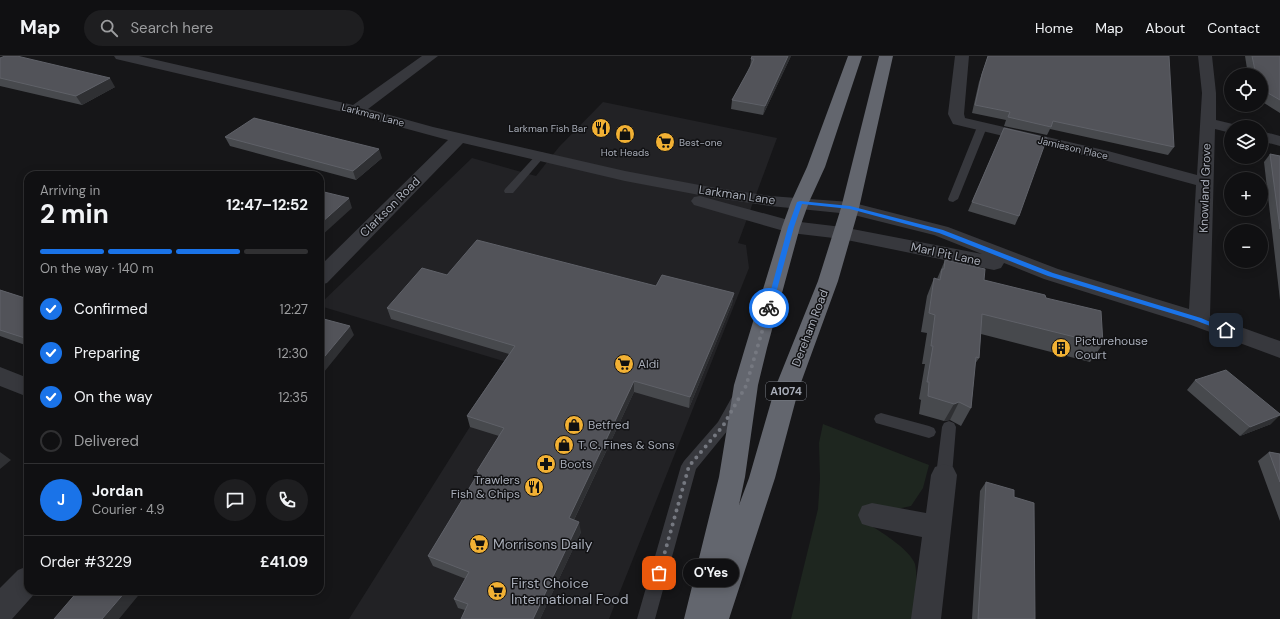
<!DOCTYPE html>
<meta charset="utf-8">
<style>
body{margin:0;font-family:"DM Sans",sans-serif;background:#1e1e20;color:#f1f3f6;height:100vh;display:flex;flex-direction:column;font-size:15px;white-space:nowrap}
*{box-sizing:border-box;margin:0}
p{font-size:13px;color:#9c9d9f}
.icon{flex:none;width:22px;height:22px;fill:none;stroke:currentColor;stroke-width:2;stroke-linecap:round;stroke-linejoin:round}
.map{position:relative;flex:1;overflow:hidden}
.sheet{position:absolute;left:24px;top:115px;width:300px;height:424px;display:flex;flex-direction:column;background:#101012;border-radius:12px;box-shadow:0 2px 10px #0003,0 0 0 1px #303032}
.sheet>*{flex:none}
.controls{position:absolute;left:1224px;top:12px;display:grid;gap:8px}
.controls a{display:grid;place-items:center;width:44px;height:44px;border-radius:50%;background:#101012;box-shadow:0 2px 10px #0003,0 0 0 1px #303032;font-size:20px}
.pin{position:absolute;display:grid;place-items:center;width:34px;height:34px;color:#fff;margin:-17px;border-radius:8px;box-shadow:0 2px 6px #0006}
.courier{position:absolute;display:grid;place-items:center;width:40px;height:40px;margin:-20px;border:3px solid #1a73e8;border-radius:50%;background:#fff;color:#222;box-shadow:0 1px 5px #0007}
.bubble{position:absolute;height:28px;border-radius:14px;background:#101012;box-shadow:0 2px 10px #0003,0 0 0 1px #303032;font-size:13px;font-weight:700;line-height:28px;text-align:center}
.head em{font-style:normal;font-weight:700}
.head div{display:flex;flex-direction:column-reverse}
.head{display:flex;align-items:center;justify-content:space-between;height:68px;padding:0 16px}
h1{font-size:26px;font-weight:700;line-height:30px}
.bar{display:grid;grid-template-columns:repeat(4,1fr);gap:6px 4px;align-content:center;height:48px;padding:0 16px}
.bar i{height:5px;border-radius:3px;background:#303032}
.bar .selected{background:#1a73e8}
.bar p{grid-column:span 4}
.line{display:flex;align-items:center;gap:10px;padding:0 16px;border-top:1px solid #303032}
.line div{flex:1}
.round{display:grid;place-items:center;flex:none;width:42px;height:42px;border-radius:21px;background:#1e1e20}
ol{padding:0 16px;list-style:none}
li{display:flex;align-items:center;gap:12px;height:44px}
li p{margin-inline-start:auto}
li .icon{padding:4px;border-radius:50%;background:#1a73e8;color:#fff;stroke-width:4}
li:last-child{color:#9c9d9f}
li i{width:22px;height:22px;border:2px solid #303032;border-radius:50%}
header{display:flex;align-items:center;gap:24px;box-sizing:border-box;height:56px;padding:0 20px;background:#101012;border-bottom:1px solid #303032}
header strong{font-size:19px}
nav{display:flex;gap:22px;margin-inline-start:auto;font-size:14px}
.search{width:280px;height:36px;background:#1e1e20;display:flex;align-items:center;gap:10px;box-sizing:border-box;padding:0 14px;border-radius:22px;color:#9c9d9f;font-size:15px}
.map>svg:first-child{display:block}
</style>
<header>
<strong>Map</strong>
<div class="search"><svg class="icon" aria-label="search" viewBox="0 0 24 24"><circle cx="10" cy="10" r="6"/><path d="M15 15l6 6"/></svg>Search here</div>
<nav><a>Home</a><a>Map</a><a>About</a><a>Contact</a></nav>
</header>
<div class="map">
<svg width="1280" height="563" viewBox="0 0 1280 563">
<rect width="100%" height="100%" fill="#161618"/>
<path fill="#222225" d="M603,46l174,36 -39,105 8,2 3,23 -140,351h-260l161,-256 -190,-57v-2l152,-146 64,18 23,-29z"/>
<path fill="#1e261f" d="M823,368l106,41 -6,23 -12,18 -14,3 -26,17c11,6 40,25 44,38 3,13 1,41 -2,55h-122l27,-110 2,-30 -1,-36z"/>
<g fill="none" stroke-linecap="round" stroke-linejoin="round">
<path fill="#37383d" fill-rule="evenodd" d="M982,68l5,3 -29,72 -5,3 -4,-1 -1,-2 29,-72z
M541,96l3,1 2,2 -2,2 -31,36h-8l-1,-2 1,-2 33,-36z
M737,339l5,2 2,4 -16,29 -32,39 -41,150h-18l44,-153 3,-5 34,-39 14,-25z
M881,357l48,13 5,2 2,4 -2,4 -5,2 -53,-15 -2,-4 2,-4z
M949,365l5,2 2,4 -4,48 -3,5 -5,2 -5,-2 -3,-5 6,-48 2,-4z"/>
<path fill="#37383d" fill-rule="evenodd" d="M114,0h25l214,49 69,-49h16l-70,53 65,18 192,44 85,16 60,9 80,6 98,25 110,42 131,40 7,-124 -92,-25 -151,-36 -5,-10 7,-58h14l-5,58 1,4 143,33 89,24 5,-82 -4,-37h14l4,37v27l21,5 1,2h-7v6l-16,-4 -5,187 70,25v17l-89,-33 -147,-46 -40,-16 -3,5 -7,2 -152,-31 -51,-6 -97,-28 -3,-4 3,-4 6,-1 92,25 50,6 140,27 -48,-19 -84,-21 -80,-8 -60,-9 -85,-16 -162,-38 -136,140 -7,2v-19l128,-126 -96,-26 -236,-55z
M1261,75l19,5v10l-19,-5z
M0,311l28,11v19l-28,-11z
M944,408l9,3 4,8 -16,144h-30l11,-82 -50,-10 -10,-3 -4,-9 4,-9 10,-3 54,10 5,-38 4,-8z
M28,510v25h9l-25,28h-12v-31l18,-18z"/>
<path fill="#63666e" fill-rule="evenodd" d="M848,0h14l-37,111 -16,35 -9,25 -33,121 -9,37 -13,92 -6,28 10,-27 26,-90 43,-107 23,-73 38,-152h14l-34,152 -21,73 -39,107 -24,90 -46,141h-45l35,-142 15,-92 11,-37 37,-121 9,-25 16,-35z"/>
</g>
<path fill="#47494d" d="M791,0l-28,59 -32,-6 1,-9 18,-32 1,-9z
M988,0l186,91 -6,8 -118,-26 -3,6 -43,-9 2,-6 -34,-7 7,-31z
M1245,0h35v57l-19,-12v-26h-13z
M0,2l115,29 -33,18 -82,-19z
M1004,72l15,88 -4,9 -47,-14z
M225,81l157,21 -26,22 -126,-34z
M1270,98l10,2v144l-16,-138z
M945,204l39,20 62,18 57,46 -13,18 -109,-28 -2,24 -4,6 -4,44 -10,18 -11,-6 -6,1 -25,-7 2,-14 -2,-1 6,-35h-3l5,-31 -6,-1 6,-36 7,-18 3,1z
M447,219l209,11 78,7 -2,11 -43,104 -55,-16 -60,128 7,12 -41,87h-79l4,-9 -7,-2 -4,-9 12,-20 -33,-13 -5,-10 50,-82 -1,-3 22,-35 -29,-9 -3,-11 42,-62 -118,-35 -4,-11z
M0,234l28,9v47l-28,-10z
M1195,324l76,44 -31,12 -53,-46z
M1269,396l11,2v67l-22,-60z
M986,426l49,137h-63l8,-128z"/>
<path fill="#2f3033" d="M788,0h3l-28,59 2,-9z
M110,22l5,9 -33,18 -6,-9z
M379,93l3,9 -26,22 -3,-9z
M349,142l3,10 -32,29v-13z
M734,237l-2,11 -43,104 1,-11z
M350,270l4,9 -34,42v-15z
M634,325v11l-64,136 -1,-10z
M959,346l-9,18 -6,1 10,-17z
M1280,359l-9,9 -31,12 10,-9z
M0,396l11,8 -11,9z
M579,466l2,10 -41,87h-7z
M126,535h16l-23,28h-17z"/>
<path fill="#525359" stroke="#5f6168" d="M5,0h12l93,22 -34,18 -76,-18v-20z
M752,0h36l-23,50 -33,-6 16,-29 6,-12h-3z
M988,0h181l5,91 -121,-26 -2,6 -43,-10 2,-5 -35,-7 7,-31z
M1252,0h28v44l-19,-11v-14h-5z
M254,62l125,31 -26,22 -128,-34z
M1004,72l43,10 -28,78 -47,-14z
M1270,98l10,2v73z
M320,135l29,7 -29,26z
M477,184l179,46 6,-11 72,18 -44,104 -56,-16 -65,137 10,4 -46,97h-72l7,-15 -14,-5 15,-27 -41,-16 51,-84 -2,-1 27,-43 -37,-12 48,-70 -128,-38 35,-40 25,7z
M945,204l40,9 -1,11 61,15 1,3 55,13 2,33 -121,-30 -3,44 -3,-1 -5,51 -12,-6 -5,2 -26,-8 1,-14h-2l6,-36h-2l4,-31 -6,-2 5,-35 6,2 2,-11h2z
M0,234l28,9v40l-28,-9z
M320,262l30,8 -30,36z
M1226,314l54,44v1l-30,12 -55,-47z
M1269,396l11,2v28z
M986,426l28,8v7l20,6 1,116h-57z
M78,535h48l-24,28h-48z"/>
<path fill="#1a73e8" d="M800,145l50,5 93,24 110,43 148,45 28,12 -3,2 -29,-11 -149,-45 -109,-43 -89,-24 -48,-5 -8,23 -22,81 -3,2 -2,-1 -1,-1 22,-81 9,-25z"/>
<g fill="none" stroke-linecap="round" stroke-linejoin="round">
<path stroke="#757880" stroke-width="4" stroke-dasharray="0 7.2" d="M659,517l30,-107 34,-40 23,-40 23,-78"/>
</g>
<defs>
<g id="restaurant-disc" transform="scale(1)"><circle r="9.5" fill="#f2b134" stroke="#111113"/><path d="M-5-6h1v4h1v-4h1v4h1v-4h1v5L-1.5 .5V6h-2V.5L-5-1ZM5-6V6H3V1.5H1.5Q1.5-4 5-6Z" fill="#111"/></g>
<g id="shop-disc" transform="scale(1)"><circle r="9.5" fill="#f2b134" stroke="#111113"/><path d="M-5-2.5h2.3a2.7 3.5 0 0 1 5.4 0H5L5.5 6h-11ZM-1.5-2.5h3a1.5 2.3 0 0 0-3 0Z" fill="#111"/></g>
<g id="supermarket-disc" transform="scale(1)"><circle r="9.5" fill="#f2b134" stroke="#111113"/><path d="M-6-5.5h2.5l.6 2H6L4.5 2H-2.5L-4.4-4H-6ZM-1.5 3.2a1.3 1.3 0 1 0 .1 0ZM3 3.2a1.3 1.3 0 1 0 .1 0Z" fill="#111"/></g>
<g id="building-disc" transform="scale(1)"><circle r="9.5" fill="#f2b134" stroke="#111113"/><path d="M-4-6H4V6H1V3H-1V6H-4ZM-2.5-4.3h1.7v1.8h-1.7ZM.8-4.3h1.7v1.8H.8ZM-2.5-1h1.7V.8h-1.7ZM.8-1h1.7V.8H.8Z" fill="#111"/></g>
<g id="pharmacy-disc" transform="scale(1)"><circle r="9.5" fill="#f2b134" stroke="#111113"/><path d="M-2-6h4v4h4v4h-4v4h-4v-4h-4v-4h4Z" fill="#111"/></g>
</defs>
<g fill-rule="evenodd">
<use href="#restaurant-disc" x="601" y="72"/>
<use href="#shop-disc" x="625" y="78"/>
<use href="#supermarket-disc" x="665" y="86"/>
<use href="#building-disc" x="1061" y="292"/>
<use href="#supermarket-disc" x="624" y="308"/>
<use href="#shop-disc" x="574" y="369"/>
<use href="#shop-disc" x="564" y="389"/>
<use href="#pharmacy-disc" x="546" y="408"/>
<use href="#restaurant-disc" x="534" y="431"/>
<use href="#supermarket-disc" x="479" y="488"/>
<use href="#supermarket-disc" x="497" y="535"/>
</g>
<g text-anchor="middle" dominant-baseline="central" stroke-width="3" stroke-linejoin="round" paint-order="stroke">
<g font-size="10" fill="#a8adb8" stroke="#111113">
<text transform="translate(373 59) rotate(15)">Larkman Lane</text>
<text transform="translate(1073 92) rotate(13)">Jamieson Place</text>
</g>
<g font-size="10" fill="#a8adb8" stroke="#111113" text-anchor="end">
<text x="587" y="72">Larkman Fish Bar</text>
<text x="679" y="86" text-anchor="start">Best-one</text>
<text x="625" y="96" text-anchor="middle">Hot Heads</text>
</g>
<rect fill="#111113" stroke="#7b7e86" stroke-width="1" x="766" y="326" width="40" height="18" rx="3"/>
<g font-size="11" font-weight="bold" fill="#a8adb8">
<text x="786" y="335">A1074</text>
</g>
<g font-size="12" fill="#a8adb8" stroke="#111113">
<text transform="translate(1205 132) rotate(-88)">Knowland Grove</text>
<text transform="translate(737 139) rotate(8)">Larkman Lane</text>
<text transform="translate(390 151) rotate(-45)">Clarkson Road</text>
<text transform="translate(946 198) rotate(12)">Marl Pit Lane</text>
<text transform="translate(810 272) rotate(-69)">Dereham Road</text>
</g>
<g font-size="12" fill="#a8adb8" stroke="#111113" text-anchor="start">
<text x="1075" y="285">Picturehouse<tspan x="1075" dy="14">Court</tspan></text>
<text x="638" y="308">Aldi</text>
<text x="588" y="369">Betfred</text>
<text x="578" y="389">T. C. Fines &amp; Sons</text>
<text x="560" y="408">Boots</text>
<text x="520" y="424" text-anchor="end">Trawlers<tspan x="520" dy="14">Fish &amp; Chips</tspan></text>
</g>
<g font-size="14" fill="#a8adb8" stroke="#111113" text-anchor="start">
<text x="493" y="488">Morrisons Daily</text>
<text x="511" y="527">First Choice<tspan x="511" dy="16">International Food</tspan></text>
</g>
</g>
</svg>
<div class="controls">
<a><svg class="icon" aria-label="locate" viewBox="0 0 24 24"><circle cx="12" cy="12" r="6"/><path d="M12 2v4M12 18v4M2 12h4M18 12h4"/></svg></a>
<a><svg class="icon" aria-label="layers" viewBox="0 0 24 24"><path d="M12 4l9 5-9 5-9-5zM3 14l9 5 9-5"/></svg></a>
<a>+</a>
<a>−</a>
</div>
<div class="pin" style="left:659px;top:517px;background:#ea580c"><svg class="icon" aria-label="bag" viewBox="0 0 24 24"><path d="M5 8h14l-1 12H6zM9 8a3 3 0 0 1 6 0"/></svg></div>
<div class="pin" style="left:1226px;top:274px;background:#1f2937"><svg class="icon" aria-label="home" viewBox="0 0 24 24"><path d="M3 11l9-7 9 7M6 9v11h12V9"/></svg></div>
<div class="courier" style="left:769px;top:252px"><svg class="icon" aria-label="bike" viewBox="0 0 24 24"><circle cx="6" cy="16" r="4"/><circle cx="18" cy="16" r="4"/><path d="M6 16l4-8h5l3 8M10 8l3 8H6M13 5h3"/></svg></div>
<div class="bubble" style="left:683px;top:503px;width:56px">O'Yes</div>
<section class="sheet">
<div class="head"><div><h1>2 min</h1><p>Arriving in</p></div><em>12:47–12:52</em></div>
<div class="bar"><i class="selected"></i><i class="selected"></i><i class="selected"></i><i></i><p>On the way · 140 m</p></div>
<ol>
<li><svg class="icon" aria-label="check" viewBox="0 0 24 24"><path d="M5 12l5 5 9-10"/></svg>Confirmed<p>12:27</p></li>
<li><svg class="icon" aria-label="check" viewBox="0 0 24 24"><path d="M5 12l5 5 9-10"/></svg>Preparing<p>12:30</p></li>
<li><svg class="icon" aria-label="check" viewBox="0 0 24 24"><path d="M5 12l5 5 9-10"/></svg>On the way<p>12:35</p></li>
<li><i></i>Delivered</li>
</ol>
<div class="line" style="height:72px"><b class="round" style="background:#1a73e8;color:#fff">J</b><div><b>Jordan</b><p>Courier · 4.9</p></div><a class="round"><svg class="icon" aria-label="chat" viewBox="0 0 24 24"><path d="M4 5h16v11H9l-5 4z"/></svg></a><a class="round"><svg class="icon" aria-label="phone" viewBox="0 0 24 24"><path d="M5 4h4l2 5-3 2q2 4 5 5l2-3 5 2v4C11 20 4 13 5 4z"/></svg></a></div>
<div class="line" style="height:52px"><div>Order #3229</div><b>£41.09</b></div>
</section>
</div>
